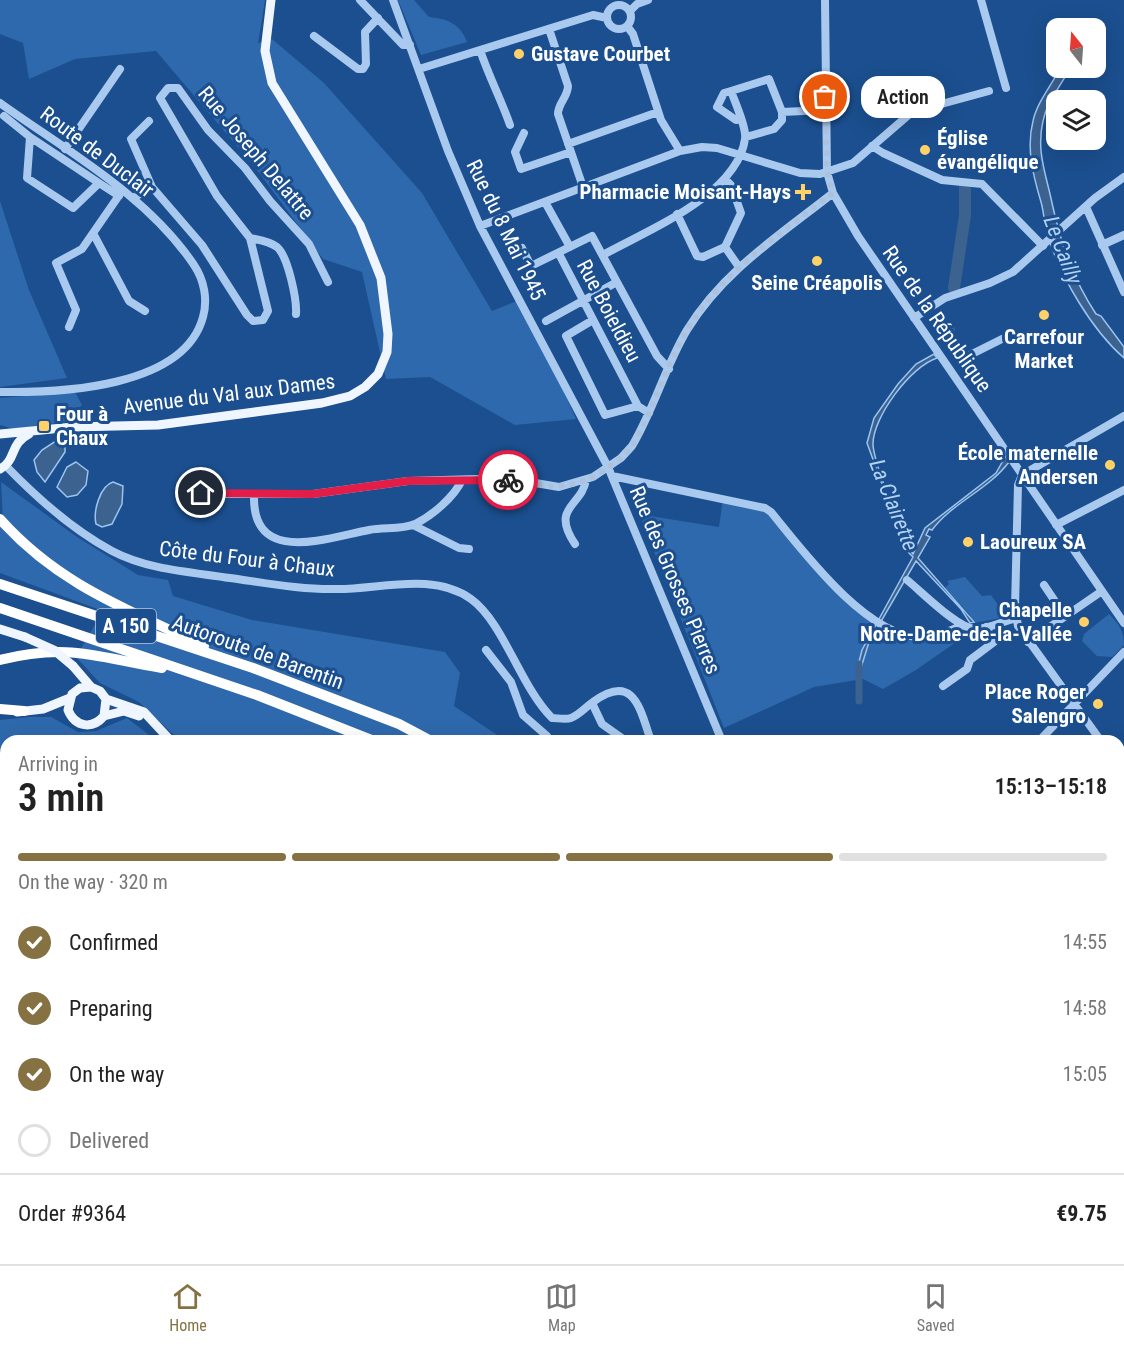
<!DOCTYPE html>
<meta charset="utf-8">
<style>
body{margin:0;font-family:"Roboto Condensed",sans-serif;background:#f2f2f2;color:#222;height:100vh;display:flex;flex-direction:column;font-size:22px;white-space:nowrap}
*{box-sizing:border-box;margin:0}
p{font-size:20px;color:#767676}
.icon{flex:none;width:33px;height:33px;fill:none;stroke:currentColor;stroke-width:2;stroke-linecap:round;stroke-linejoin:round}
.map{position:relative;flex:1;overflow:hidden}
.panel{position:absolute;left:0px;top:735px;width:1125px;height:530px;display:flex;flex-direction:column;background:#fff;border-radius:18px 18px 0 0;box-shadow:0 6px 24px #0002}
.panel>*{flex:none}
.needle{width:39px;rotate:343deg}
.buttons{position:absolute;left:1046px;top:18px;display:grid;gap:12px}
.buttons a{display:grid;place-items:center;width:60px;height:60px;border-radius:12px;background:#fff;box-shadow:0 6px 24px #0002;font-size:30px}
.pin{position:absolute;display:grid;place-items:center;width:51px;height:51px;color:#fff;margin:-26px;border:3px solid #fff;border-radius:50%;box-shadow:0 2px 6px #0007}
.courier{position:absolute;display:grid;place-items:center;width:60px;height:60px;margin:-30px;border:4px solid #e11d48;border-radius:50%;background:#fff;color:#222;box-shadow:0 2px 8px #0007}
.bubble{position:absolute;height:42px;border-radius:18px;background:#fff;box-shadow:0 6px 24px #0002;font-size:20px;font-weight:600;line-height:42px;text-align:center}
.headline em{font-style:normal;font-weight:600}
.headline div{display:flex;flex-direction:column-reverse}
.headline{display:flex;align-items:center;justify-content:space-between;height:102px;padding:0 18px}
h1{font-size:39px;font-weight:600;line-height:45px}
.bar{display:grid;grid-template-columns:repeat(4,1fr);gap:9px 6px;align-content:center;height:72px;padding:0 18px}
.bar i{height:8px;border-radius:4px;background:#e0e0e0}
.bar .selected{background:#857141}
.bar p{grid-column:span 4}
.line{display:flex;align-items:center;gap:15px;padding:0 18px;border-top:2px solid #e0e0e0}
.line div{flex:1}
ol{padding:0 18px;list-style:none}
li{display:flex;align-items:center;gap:18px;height:66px}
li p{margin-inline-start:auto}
li .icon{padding:6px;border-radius:50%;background:#857141;color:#fff;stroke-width:4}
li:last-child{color:#767676}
li i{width:33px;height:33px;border:3px solid #e0e0e0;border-radius:50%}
.dock{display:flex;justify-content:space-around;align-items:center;height:84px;border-top:2px solid #e0e0e0;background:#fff;font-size:16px;color:#767676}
.dock a{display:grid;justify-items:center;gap:3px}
.dock .selected{color:#857141}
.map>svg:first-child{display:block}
</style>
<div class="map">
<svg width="1124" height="1264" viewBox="0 0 1124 1264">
<rect width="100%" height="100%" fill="#1b4f8f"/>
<path fill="#2e69ad" d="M0,0h265l-7,43 14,-4 52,44 98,110 70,118 30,-12 54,120 -61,6 -85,-48 -44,2 -24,-107 -39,-13 -68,-92 -99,-116 -81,8 -46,20 -6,-36 -23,-9z
M398,0h16l15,17c18,2 31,6 38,25l-46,13z
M0,201l29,89 38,88 -67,9z
M75,392l7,13 -18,17 -50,7 -14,-4v-27z
M1,482l76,55 61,38 30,5 5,16 79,24 193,32 15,21 -6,33 52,35h-326l-41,-39 -39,-19 -24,-26 27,-46 -103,-38v-50l3,-3z
M723,498l42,10 97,104 54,25 47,-12 9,6 -56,39 -33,19 -20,-10 -49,8 -90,41 -82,-207 8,-5 69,11z
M965,577l17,19 9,-1 16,22 -34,6 -4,-9 -24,-26 4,-4 -2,-3z
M1109,614c10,10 15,17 15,31l-12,12 -15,-1 -15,-15 2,-7z
M29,717h22l27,15 18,-1 31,-13 30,23h-151v517h1076l3,6h-1085v-544z"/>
<path fill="#3c6290" stroke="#9cc4f0" stroke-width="1.5" d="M1060,68h10c-9,18 -23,33 -27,53 -7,30 3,53 9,82 9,41 21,76 44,111l5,2 23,31v11c-32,-28 -64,-81 -77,-125 -3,-10 -3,-21 -6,-31 -8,-27 -15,-54 -8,-81 4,-19 19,-36 27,-53z
M934,354l3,4c-26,8 -65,60 -64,87 1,16 30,96 40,109l12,-26 71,-55 9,-16 4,5c-21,28 -56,40 -77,68l-3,-1 -3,6 4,2 -12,21 56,64 -4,1 -9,-14 -45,-48 -47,81 -9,29 -3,-1 5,-20 51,-93 -7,-7 -39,-107 7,-25 24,-34 18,-20z
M59,439l6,4v9l-20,30 -8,-10 -3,-12 8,-10z
M76,462l12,9 -2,14 -9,10 -10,2 -10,-10 10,-20z
M113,482l10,4 -1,18 -10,20 -10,3 -6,-3c-3,-13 4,-38 17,-42z"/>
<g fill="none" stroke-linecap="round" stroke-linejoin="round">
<path stroke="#3c6290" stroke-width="7" d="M859,664v37"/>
<path stroke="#3c6290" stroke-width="12" d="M954,288l11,-73v-29
M946,337l3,-9"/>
<path stroke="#a9c9ee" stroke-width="8" d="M360,0l43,45h7
M393,0l55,151 32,75 128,241 114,274
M825,0l2,172 6,21 25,43 266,387
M981,0l25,88
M607 17a12 12 0 1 1 24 0a12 12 0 1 1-24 0Z
M630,11l7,-7 11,-4
M627,26l6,8 28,86 19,31
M549,29l19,57c0,11 -10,17 -10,28l13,38
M314,36l44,33h5l3,-5 -1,-32 13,-14
M480,50c9,27 21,49 30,75
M419,69l174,-54 14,3
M731,91l-7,2 -7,14 19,13 4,-1
M0,103c67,48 147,92 194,162 10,15 14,34 9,52 -19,71 -143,76 -203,75
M782,112l43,-2
M4,116l26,21 -3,41 46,30 26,-25 20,13
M524,133l-9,19 6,17 50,-17 12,35
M30,137l69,46
M568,144l90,-32
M872,146l11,7 59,27 40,4 61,62
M65,149l55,-80
M725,179l6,6 10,28 -16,34 14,20
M152,187l50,58 45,70 6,6 10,-1 5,-9 -18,-73 -33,-42 -57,-98 8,-10h10l30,42 37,38 25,33 39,43 19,38
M133,198l19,-11 -21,-48 18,-18
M545,202l25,45
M1086,207l38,85
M677,214l20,42 6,1 22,-10
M480,226l200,-75 22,-4 15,1 83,25 20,1 33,-11 59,-51 77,-21
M93,233l36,68 16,10
M250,238c9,2 19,3 27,9 11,9 20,53 19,67
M1102,245l22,-10
M522,248l9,18 61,-30 65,120 12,13
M559,254l79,152 11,7
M603,255c45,-25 134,-60 142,-116 2,-10 -10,-37 -14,-48l38,-12 13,33v8l-8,9 -28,8
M914,318l31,-20 45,-15 23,-11 82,-74 29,-21
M593,320l-27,16 39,79 33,-9
M546,321l71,-39
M69,327l7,-17 -20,-47 26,-14 38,-55
M964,358l50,-25
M6,466c30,31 67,64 106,85 36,19 79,21 118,27 36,5 72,12 108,11 43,0 95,-17 133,10 33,24 49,87 81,119 5,0 14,2 19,0 7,-2 16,-12 22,-16 41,-30 47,7 58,39
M612,476l153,32 6,4c32,39 94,123 148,125 16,1 30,-6 44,-12
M182,494h131l95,-13 69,-2 41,1 41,7 34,-10 28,-19 11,-12c22,-37 33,-79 55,-116 36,-59 93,-95 146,-137
M254,495c-2,71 72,43 115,35 15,-3 32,0 46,-6 17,-8 39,-27 47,-44
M413,525l46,23 10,1
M1056,525l68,-35
M575,544c-25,-37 7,-38 11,-64
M907,580c15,12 50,48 68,49 14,0 28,-8 41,-11
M1044,585l21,31
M1028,642l74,-51
M486,650l25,32 12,33 24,21
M943,686l24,-17 3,-9 24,-18 -8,-15
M592,703l10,21 24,17
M1039,741l85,-89
M1101,741l-83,-115 -3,-18 3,-123 4,-10 102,-59
M1119,774l5,10
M1119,825l5,-4
M1119,858l5,-2
M1119,961l5,-5
M380,1258l2,6
M1075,1258l4,6
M1089,1258l4,6"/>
<path stroke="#f0f6ff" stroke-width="9" d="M0,434l73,-7 85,-2 164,-22 28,-7 15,-9 13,-13 9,-22 1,-18 -7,-56 -21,-53 -88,-142 -7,-32 6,-51
M0,469c17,-9 9,-25 29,-35
M0,629l25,8
M73,666l18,21
M106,699l-2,17c-12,14 -29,11 -36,-6l4,-16 8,-6 11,-1 9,4 6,8 38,13 27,29
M17,712l26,-3 27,-11
M104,716l20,-5 15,5
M86,1264l5,-6"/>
<path stroke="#fff" stroke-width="10" d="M0,519c59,66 127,90 204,127
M0,584l253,84 146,56 32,17
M0,608l257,87 117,46
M0,660c68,-17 96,-3 162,8
M0,709l24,2
M954,1258l6,6
M993,1258l6,6"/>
<path stroke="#fff" stroke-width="2" stroke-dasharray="10 4.5" stroke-linecap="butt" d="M1119,980l5,-4
M1119,995l5,-4
M1119,1027l5,-2
M1119,1198l5,7"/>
<path stroke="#f0f6ff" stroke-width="9" d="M25,637l29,13 19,16"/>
</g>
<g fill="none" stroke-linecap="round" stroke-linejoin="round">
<path stroke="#afc1d8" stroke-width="6" stroke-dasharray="0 10.8" d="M508,480c14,0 28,5 42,6 31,2 63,-17 82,-40 22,-37 33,-79 55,-116 36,-59 93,-96 146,-137l-6,-21 -2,-75"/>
<path stroke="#e11d48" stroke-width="8" d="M201,493l112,1 95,-13 100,-1"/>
</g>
<g fill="#ffd166" stroke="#1b4f8f" stroke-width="2">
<circle cx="519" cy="54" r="6"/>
<circle cx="925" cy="150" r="6"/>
<path d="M800 183h6v6h6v6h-6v6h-6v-6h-6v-6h6z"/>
<circle cx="817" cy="261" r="6"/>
<circle cx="1044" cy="315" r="6"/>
<rect x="38" y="420" width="12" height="12" rx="3"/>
<circle cx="1110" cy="465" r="6"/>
<circle cx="968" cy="542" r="6"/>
<circle cx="1084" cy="622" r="6"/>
<circle cx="1098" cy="704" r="6"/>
</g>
<g text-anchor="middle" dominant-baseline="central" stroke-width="6" stroke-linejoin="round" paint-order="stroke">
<rect fill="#1b4f8f" stroke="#bbcadd" stroke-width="1.5" x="96" y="609" width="60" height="34" rx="4.5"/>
<g font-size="20" font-weight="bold" fill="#fff">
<text x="126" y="626">A 150</text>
</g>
<g font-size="21" font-weight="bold" fill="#fff" stroke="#1b4f8f" text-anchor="start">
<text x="531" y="54">Gustave Courbet</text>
<text x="937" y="138">Église<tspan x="937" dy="24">évangélique</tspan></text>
<text x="791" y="192" text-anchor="end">Pharmacie Moisant-Hays</text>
<text x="817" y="283" text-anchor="middle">Seine Créapolis</text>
<text x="1044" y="337" text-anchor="middle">Carrefour<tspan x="1044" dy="24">Market</tspan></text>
<text x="56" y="414">Four à<tspan x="56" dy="24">Chaux</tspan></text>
<text x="1098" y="453" text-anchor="end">École maternelle<tspan x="1098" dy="24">Andersen</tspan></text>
<text x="980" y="542">Laoureux SA</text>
<text x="1072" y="610" text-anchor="end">Chapelle<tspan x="1072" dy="24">Notre-Dame-de-la-Vallée</tspan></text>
<text x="1086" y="692" text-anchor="end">Place Roger<tspan x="1086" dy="24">Salengro</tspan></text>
</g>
<g font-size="21" fill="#fff" stroke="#1b4f8f">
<text transform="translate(97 152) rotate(37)">Route de Duclair</text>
<text transform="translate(256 153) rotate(50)">Rue Joseph Delattre</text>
<text transform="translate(506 230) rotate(64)">Rue du 8 Mai 1945</text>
<text transform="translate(609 311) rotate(62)">Rue Boieldieu</text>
<text transform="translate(937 319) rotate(55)">Rue de la République</text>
<text transform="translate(229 394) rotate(-7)">Avenue du Val aux Dames</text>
<text transform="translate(247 559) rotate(7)">Côte du Four à Chaux</text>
<text transform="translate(675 580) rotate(67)">Rue des Grosses Pierres</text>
<text transform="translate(258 652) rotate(20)">Autoroute de Barentin</text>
</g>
<g font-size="22" font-style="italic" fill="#b5d3f5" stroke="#1b4f8f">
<text transform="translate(1063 250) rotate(69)">Le Cailly</text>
<text transform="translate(894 505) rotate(68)">La Clairette</text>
</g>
</g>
</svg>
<div class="buttons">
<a><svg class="needle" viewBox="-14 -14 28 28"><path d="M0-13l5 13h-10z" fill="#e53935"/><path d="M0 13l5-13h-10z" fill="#767676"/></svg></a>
<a><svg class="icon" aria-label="layers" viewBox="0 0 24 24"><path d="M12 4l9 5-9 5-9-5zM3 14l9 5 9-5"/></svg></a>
</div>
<div class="pin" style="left:825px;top:97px;background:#ea580c"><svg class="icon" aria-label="bag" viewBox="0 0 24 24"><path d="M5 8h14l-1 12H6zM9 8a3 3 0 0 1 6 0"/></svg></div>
<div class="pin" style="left:201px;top:493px;background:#1f2937"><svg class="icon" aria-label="home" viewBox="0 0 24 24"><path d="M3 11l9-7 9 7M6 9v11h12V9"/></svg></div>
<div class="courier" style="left:508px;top:480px"><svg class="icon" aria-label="bike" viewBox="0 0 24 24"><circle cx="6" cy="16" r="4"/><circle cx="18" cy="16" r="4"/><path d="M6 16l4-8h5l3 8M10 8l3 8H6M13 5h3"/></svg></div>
<div class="bubble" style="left:861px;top:76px;width:84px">Action</div>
<section class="panel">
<div class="headline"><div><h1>3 min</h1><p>Arriving in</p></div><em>15:13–15:18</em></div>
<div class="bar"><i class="selected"></i><i class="selected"></i><i class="selected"></i><i></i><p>On the way · 320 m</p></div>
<ol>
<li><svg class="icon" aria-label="check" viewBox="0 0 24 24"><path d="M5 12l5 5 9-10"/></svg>Confirmed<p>14:55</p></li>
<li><svg class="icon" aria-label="check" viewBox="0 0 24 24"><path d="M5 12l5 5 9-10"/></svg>Preparing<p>14:58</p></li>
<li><svg class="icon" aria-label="check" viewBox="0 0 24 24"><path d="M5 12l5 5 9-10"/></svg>On the way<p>15:05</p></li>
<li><i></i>Delivered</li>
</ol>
<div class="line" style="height:78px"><div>Order #9364</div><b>€9.75</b></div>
</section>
</div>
<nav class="dock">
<a class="selected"><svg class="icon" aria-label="home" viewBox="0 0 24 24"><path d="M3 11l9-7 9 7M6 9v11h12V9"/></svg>Home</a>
<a><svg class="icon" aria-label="map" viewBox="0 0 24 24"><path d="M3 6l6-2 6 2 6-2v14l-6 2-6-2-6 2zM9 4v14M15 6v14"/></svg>Map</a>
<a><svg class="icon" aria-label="saved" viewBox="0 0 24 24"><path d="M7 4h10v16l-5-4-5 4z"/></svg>Saved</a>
</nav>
